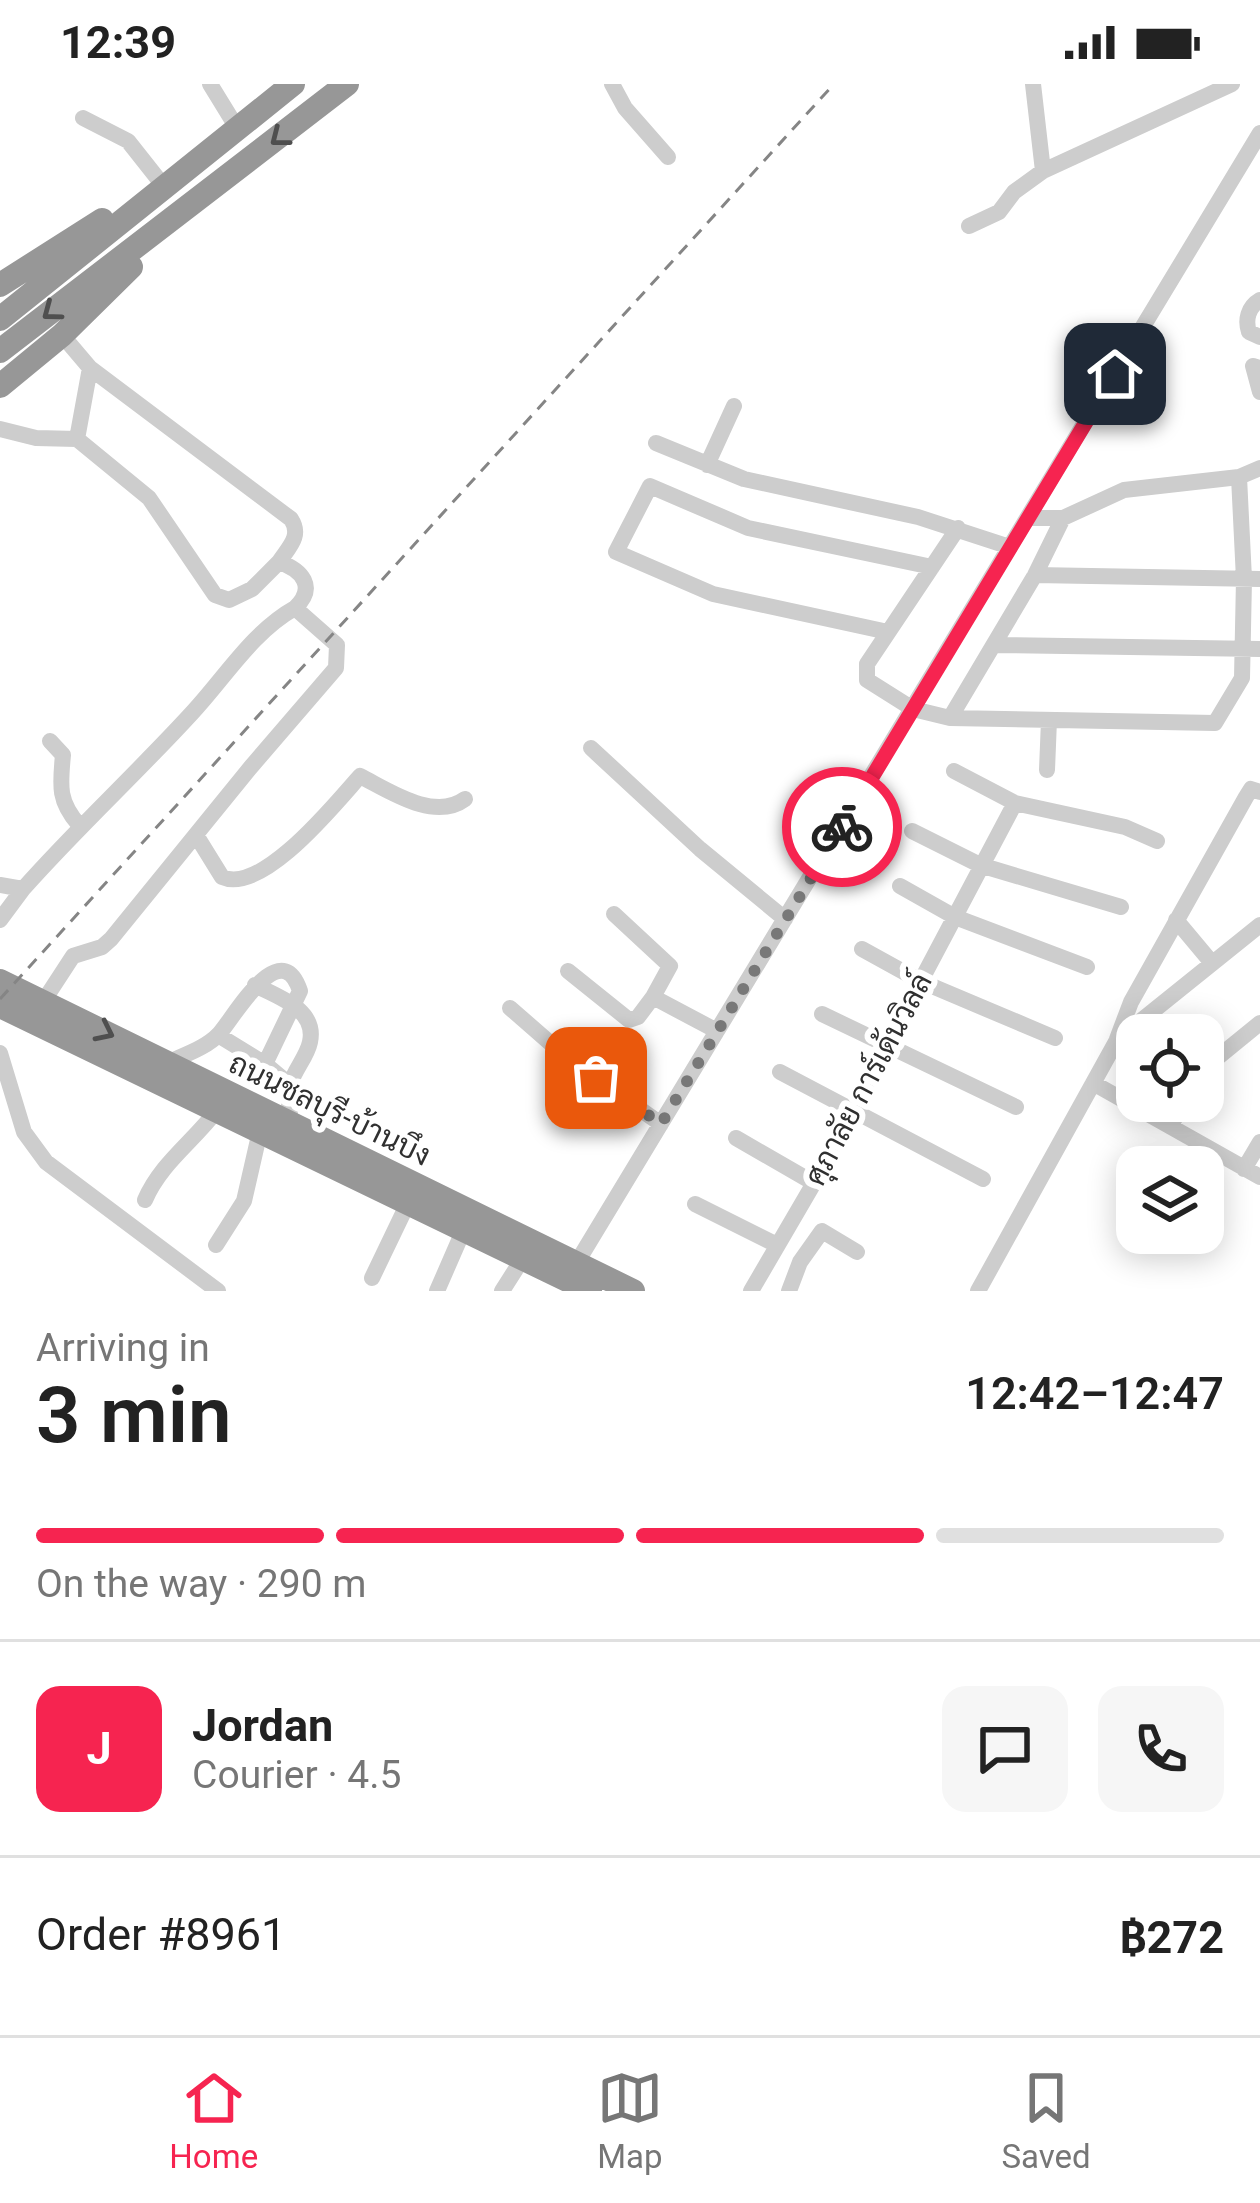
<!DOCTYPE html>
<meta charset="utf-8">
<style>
body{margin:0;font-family:Roboto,Sarabun,sans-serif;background:#f6f6f6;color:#222;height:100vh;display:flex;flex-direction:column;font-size:45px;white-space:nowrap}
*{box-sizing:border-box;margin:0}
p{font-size:39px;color:#767676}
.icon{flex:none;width:66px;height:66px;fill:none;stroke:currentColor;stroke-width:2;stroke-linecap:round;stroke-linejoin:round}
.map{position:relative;height:1207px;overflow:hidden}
.panel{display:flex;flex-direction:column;background:#fff;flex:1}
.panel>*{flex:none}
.fabs{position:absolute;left:1116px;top:930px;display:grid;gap:24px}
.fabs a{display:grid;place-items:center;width:108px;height:108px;border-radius:24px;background:#fff;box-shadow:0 6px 30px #0003;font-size:60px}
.pin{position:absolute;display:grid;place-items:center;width:102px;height:102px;color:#fff;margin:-51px;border-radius:24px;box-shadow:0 6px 18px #0006}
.courier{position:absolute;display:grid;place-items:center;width:120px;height:120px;margin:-60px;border:9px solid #f62450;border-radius:50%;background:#fff;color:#222;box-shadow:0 3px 15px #0007}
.headline em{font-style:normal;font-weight:600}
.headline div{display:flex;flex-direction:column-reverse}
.headline{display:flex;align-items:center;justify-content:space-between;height:204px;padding:0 36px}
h1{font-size:78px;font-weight:600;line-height:90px}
.bar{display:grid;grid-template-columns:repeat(4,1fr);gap:18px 12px;align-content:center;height:144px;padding:0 36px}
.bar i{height:15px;border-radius:9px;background:#e0e0e0}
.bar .active{background:#f62450}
.bar p{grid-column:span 4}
.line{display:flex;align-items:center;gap:30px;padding:0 36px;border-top:3px solid #e0e0e0}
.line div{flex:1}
.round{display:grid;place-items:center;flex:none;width:126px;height:126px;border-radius:24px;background:#f6f6f6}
.status{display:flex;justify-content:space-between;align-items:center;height:84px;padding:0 60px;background:#fff;direction:ltr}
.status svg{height:33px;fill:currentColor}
.tab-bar{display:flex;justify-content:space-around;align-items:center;height:168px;border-top:3px solid #e0e0e0;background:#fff;font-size:33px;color:#767676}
.tab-bar a{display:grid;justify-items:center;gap:6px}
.tab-bar .active{color:#f62450}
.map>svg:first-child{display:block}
</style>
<div class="status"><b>12:39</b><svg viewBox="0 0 49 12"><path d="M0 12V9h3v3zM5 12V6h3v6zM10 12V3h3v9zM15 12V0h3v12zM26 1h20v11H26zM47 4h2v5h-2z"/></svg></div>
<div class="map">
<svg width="1260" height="1207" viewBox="0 0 1260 1207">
<rect width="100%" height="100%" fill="#fff"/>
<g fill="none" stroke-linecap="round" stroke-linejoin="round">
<path stroke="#cdcdcd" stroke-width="16" d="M210,0l27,44
M612,0l13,24 43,49
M1033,0l10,87
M83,34l45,23 34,43
M969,142l30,-14 15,-20 29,-21 189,-87
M1260,216c-12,7 -15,20 -11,32l11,5
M62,251l28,33 -13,71 72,59 66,97 14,5 23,-11 27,-27c23,8 38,25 16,46
M90,284l201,151c11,17 -2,28 -12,43
M1260,284l-7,-2 7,26
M0,345l36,9 41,1
M656,359l88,36 174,38 92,30
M707,381l27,-59
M1028,434h35l61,-28 115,-13 21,-9
M958,444l-91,136v16l46,29 37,9 265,5 27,-45 2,-99 -5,-102
M1035,491l225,4
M888,548l-175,-38 -97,-42 34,-66 98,42 184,39
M995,561l265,4
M950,634l85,-143 28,-57
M50,657l13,14c-3,31 -5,46 16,70
M591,664l109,101 85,70
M1047,686l2,-50
M954,687l61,32 110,24 32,14
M912,747l68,34 141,42
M196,751l26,42c40,18 113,-73 138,-101 28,14 74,46 105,23
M0,801l23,4c54,-61 113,-115 168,-175 33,-35 61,-82 104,-106l42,37 -1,23 -86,100 -139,171 -9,8 -29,9 -30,46
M900,802l55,31 132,50
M614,830l56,52 -17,31 64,34
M0,836l23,-31
M1176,836l36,43
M862,865l58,32 135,57
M568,887l61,49 9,-3 15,-20
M255,901c23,12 62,24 55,57 -3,15 -16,28 -20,43 -3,12 0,27 1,39
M510,924l55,48 96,68
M822,930l194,93
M218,951l47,29 25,21
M1117,955l14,-37 115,-205 5,-8 9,3
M0,969l24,79 22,30 172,129
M167,979c17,-8 39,-15 52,-29 14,-15 62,-102 81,-43l-35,73
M780,988l203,107
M1203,992l14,-18 43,-35
M1093,999l167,94
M1170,1042l16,-25
M736,1054l78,45
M1244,1085l16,-27
M145,1116c16,-37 48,-58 72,-90
M695,1120l82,41
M216,1161l28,-44 16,-70
M576,1180l684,-1131
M372,1194l36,-75
M437,1207l27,-62
M502,1207l21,-33
M751,1207l63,-108 201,-380
M789,1207l11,-29 22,-31 35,21
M978,1207l139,-251 143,-115"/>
<path stroke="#979797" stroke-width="24" d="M0,201l102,-65
M0,235l293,-235
M0,267l347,-267
M0,302l62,-51 69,-68
M0,897l633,310
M0,922l590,285"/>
<path stroke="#858585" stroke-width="3" stroke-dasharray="12 9" stroke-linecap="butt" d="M0,915l834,-915"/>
</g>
<defs><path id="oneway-chevron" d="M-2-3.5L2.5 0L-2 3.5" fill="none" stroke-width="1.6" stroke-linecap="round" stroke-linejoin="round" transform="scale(3)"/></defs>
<g stroke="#4f4f4f">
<use href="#oneway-chevron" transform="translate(279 54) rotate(142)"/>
<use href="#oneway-chevron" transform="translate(51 228) rotate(143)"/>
<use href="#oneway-chevron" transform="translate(105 948) rotate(26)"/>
</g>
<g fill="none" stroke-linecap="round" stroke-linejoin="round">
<path stroke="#787878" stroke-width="12" stroke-dasharray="0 21.6" d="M596,994l65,46 181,-297"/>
<path stroke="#f62450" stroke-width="15" d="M842,743l273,-453"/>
</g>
<g text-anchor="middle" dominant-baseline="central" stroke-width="12" stroke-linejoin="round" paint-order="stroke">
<g font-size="30" fill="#303030" stroke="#fff">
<text transform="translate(868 995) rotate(-62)">ศุภาลัย การ์เด้นวิลล์</text>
<text transform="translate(330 1025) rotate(26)">ถนนชลบุรี-บ้านบึง</text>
</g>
</g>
</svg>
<div class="fabs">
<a><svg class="icon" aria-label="locate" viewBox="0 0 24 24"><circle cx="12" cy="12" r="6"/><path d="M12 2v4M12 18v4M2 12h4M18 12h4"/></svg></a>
<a><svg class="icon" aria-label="layers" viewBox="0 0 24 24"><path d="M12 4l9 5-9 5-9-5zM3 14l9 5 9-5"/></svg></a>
</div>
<div class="pin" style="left:596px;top:994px;background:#ea580c"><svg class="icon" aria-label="bag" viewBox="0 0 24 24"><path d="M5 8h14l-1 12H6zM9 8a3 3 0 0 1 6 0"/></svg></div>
<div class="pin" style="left:1115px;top:290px;background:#1f2937"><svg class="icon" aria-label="home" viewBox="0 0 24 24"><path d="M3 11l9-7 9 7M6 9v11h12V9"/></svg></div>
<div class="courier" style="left:842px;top:743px"><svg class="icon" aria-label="bike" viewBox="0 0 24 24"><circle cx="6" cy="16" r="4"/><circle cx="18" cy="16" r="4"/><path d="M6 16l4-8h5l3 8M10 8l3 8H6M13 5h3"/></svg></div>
</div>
<section class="panel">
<div class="headline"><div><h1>3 min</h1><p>Arriving in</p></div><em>12:42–12:47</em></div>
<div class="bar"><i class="active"></i><i class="active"></i><i class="active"></i><i></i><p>On the way · 290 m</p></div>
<div class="line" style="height:216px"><b class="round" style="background:#f62450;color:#fff">J</b><div><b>Jordan</b><p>Courier · 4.5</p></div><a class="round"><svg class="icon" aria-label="chat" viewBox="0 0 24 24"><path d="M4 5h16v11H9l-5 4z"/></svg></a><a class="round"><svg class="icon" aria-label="phone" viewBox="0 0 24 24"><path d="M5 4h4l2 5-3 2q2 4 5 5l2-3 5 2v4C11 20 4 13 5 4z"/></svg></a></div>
<div class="line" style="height:156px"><div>Order #8961</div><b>฿272</b></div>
</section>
<nav class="tab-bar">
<a class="active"><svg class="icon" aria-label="home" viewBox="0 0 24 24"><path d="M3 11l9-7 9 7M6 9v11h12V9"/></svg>Home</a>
<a><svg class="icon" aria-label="map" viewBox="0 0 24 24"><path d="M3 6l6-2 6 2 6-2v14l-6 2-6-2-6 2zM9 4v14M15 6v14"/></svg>Map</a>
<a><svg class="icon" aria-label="saved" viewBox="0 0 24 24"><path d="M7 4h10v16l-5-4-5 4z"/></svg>Saved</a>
</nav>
